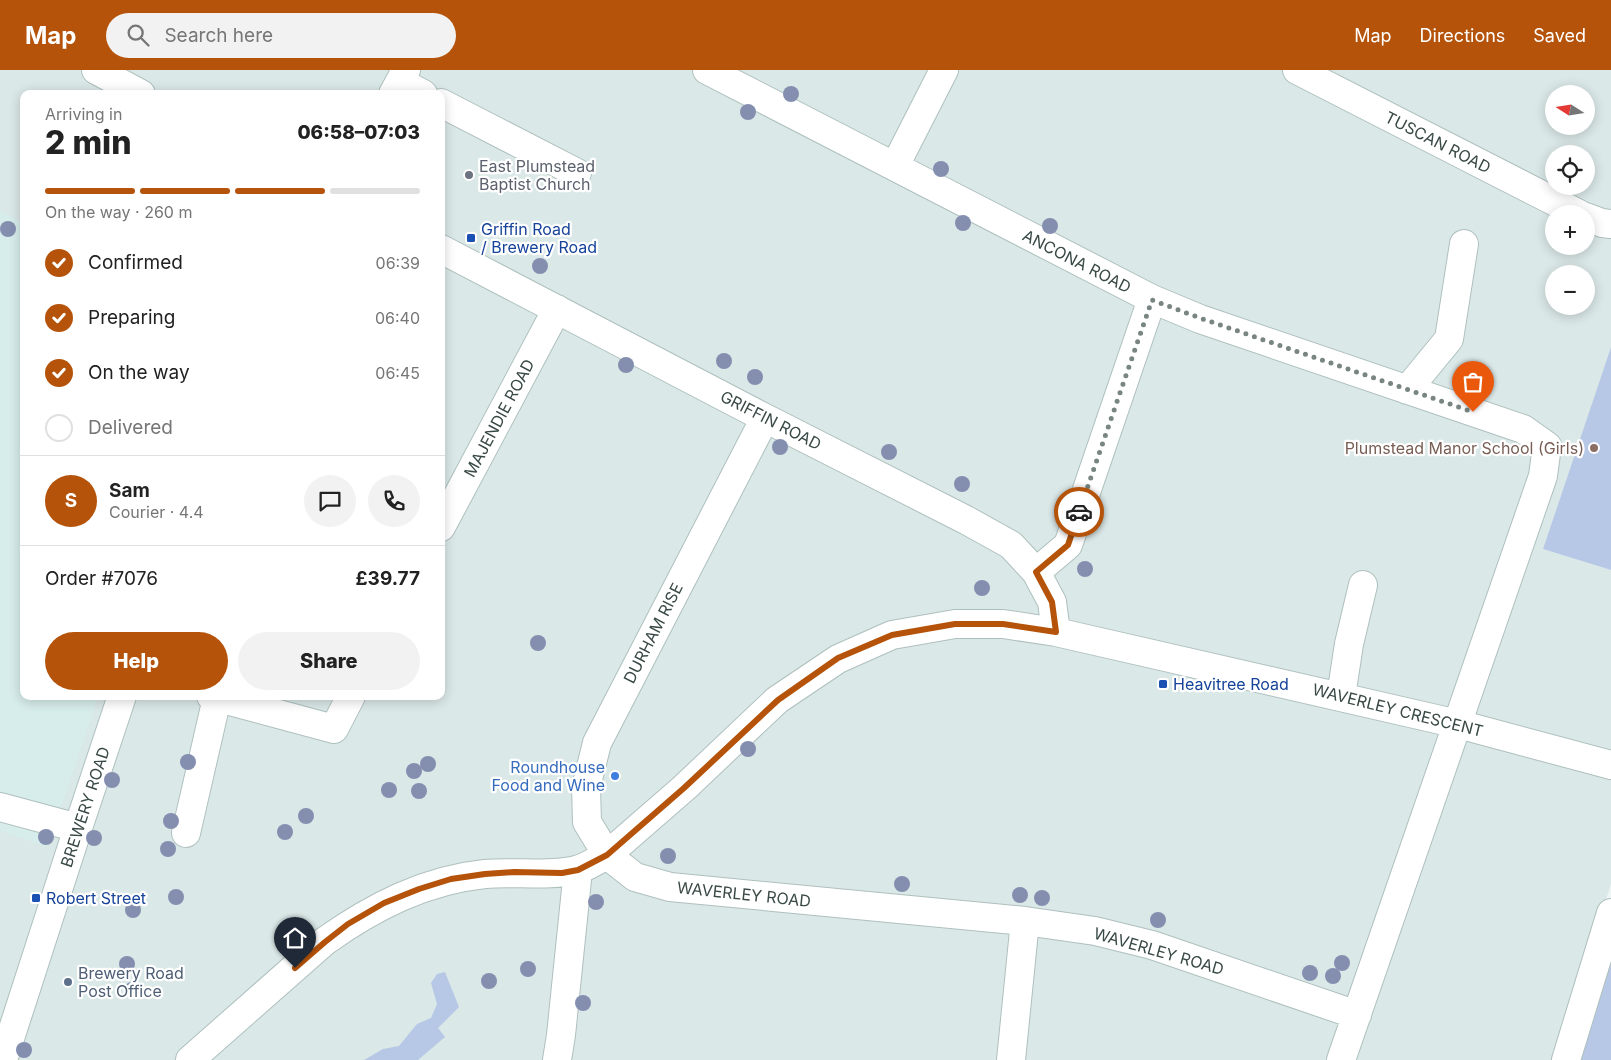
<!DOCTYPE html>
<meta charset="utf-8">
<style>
body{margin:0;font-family:Inter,sans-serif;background:#f2f2f2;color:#222;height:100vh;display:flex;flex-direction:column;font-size:19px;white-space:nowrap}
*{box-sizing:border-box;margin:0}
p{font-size:16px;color:#767676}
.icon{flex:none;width:28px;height:28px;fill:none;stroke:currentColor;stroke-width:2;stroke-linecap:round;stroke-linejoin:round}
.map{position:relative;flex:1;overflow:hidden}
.drawer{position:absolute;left:20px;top:20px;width:425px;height:610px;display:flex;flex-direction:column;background:#fff;border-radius:10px;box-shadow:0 2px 12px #0003}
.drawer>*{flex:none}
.needle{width:32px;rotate:282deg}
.controls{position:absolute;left:1545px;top:15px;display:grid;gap:10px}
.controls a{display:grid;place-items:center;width:50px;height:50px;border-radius:50%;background:#fff;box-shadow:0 2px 12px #0003;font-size:25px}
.pin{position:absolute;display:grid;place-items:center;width:42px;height:42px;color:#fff;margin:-51px -21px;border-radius:50% 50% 50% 0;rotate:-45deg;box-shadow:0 0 5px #0007}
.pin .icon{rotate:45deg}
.courier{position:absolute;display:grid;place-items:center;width:50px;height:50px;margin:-25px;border:4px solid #b45309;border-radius:50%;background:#fff;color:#222;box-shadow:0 1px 6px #0007}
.headline em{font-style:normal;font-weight:800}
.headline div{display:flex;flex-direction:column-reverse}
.headline{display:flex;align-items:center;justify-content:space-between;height:85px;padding:0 25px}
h1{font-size:32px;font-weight:800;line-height:38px}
.bar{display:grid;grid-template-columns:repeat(4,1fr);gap:8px 5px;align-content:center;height:60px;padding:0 25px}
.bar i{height:6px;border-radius:4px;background:#e0e0e0}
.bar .active{background:#b45309}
.bar p{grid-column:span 4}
.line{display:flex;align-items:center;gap:12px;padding:0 25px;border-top:1px solid #e0e0e0}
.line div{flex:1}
.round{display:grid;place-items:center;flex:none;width:52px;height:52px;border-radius:26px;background:#f2f2f2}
ol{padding:0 25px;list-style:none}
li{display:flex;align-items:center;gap:15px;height:55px}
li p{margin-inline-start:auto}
li .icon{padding:5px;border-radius:50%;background:#b45309;color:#fff;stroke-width:4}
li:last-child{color:#767676}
li i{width:28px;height:28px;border:2px solid #e0e0e0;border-radius:50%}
.cta{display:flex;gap:10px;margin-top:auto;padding:10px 25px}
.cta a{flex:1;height:58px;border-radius:30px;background:#b45309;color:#fff;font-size:20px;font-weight:800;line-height:58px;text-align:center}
.cta a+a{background:#f2f2f2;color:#222}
header{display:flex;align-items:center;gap:30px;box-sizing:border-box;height:70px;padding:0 25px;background:#b45309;color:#fff}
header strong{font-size:24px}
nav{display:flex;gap:28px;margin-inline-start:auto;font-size:18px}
.search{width:350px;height:45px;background:#f2f2f2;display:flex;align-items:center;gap:12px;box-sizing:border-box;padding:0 18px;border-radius:28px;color:#767676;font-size:19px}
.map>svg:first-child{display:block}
</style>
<header>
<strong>Map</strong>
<div class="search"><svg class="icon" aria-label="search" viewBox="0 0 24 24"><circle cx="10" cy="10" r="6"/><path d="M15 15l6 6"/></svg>Search here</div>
<nav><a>Map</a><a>Directions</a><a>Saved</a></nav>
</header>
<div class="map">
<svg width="1611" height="990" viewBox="0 0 1611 990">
<rect width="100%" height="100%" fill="#ecf5f4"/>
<path fill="#dae8e7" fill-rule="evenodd" d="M0,0h1611v277l-68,202 68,21v314l-57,176h-1554zM24,24h417v602h-417zM1554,24h32v32h-32zM1554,84h32v32h-32zM1554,144h32v32h-32zM1554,204h32v32h-32z"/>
<path fill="#d7edeb" d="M0,141l24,12v473h74l-50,151 -48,-16z"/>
<path fill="#b7c7e6" d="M1611,277v223l-68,-21z
M1611,883v107h-34z
M445,902l14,35 -21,21 7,9 -27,23h-54l19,-11 16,-3 18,-22 14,-6 6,-14 -6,-21 6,-9z"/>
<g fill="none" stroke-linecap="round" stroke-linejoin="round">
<g stroke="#aec0be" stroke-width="30">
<path id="minor" d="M96,0l45,24
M707,0l445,229 48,20 323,110 24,17 -4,30 -202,584
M1297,0l282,144
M400,12l23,12
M393,24l13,-24
M441,33l136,70
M895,96l49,-96
M1586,147l16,6 9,1
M441,179l324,169 201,102 45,25 25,27 16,30 4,30
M1407,320l42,-51 15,-95
M765,348l-168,325 -11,44 1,35 20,33 77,-67 93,-88 61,-41 54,-24 63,-11h48l53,8 402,92 153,41
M441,457l116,-218
M1036,502l32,-27 84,-246
M211,626l123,33 17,-33
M1341,626l8,-52 14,-59
M0,737l78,21
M186,763l31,-135
M3,990l75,-232 44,-132
M190,990l135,-119c48,-34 100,-61 160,-67 28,-3 65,3 91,-4 10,-2 21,-10 31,-15l28,22 35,10 355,34 70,10 57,14 205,70
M557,990l4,-25 17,-165
M1011,990l14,-139
M1566,990l45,-147"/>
</g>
<use href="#minor" stroke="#fff" stroke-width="28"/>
</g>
<g fill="#848fb0">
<circle cx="791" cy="24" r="8"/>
<circle cx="748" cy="42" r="8"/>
<circle cx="941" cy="99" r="8"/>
<circle cx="963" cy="153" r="8"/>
<circle cx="1050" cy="156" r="8"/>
<circle cx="8" cy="159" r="8"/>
<circle cx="540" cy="196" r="8"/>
<circle cx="724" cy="291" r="8"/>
<circle cx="626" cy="295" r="8"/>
<circle cx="755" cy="307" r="8"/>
<circle cx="780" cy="377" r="8"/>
<circle cx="889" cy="382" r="8"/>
<circle cx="962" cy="414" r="8"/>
<circle cx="1085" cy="499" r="8"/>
<circle cx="982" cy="518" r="8"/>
<circle cx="538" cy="573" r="8"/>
<circle cx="748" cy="679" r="8"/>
<circle cx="188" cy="692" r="8"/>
<circle cx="428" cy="694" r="8"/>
<circle cx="414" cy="701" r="8"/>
<circle cx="112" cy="710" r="8"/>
<circle cx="389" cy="720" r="8"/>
<circle cx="419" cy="721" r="8"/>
<circle cx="306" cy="746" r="8"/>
<circle cx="171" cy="751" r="8"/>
<circle cx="285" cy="762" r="8"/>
<circle cx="46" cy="767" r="8"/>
<circle cx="94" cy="768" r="8"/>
<circle cx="168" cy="779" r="8"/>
<circle cx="668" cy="786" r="8"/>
<circle cx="902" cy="814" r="8"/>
<circle cx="1020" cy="825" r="8"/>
<circle cx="176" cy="827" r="8"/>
<circle cx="1042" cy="828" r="8"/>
<circle cx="596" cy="832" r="8"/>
<circle cx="133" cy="840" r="8"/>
<circle cx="1158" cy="850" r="8"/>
<circle cx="1342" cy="893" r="8"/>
<circle cx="127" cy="894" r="8"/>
<circle cx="528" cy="899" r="8"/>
<circle cx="1310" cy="903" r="8"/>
<circle cx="1333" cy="906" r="8"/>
<circle cx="489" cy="911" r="8"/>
<circle cx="132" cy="920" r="8"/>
<circle cx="583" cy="933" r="8"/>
<circle cx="24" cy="980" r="8"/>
</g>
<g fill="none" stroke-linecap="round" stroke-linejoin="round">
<path stroke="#788583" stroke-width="5" stroke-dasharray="0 9" d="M1079,442l73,-212 48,18 273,94"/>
<path stroke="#b45309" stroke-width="6" d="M295,898l30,-26 23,-18 36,-21 35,-14 32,-10 34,-5 29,-2 48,1 16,-3 29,-15 77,-67 94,-88 60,-42 54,-23 63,-11h48l53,8 -4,-30 -16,-30 32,-27 11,-33"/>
</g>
<circle fill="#6b7280" stroke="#fff" stroke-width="2" cx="469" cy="105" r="5"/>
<g fill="#1a4fb4" stroke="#fff" stroke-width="2">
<rect x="466" y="163" width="10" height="10" rx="2.5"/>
<rect x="1158" y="609" width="10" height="10" rx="2.5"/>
<rect x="31" y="823" width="10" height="10" rx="2.5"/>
</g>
<circle fill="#8d6e63" stroke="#fff" stroke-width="2" cx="1594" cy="378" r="5"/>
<circle fill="#3f7fe0" stroke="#fff" stroke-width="2" cx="615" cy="706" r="5"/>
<circle fill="#5c6f8a" stroke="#fff" stroke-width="2" cx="68" cy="912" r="5"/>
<g text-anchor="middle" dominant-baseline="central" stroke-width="4.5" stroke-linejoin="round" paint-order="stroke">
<g font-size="16" fill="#394946" stroke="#fff">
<text transform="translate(1438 72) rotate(27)">TUSCAN ROAD</text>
<text transform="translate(1077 191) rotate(27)">ANCONA ROAD</text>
<text transform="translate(499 348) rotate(-62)">MAJENDIE ROAD</text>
<text transform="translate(771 350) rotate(27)">GRIFFIN ROAD</text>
<text transform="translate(653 563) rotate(-63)">DURHAM RISE</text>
<text transform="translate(1398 640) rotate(14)">WAVERLEY CRESCENT</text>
<text transform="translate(85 737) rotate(-72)">BREWERY ROAD</text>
<text transform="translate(744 824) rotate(6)">WAVERLEY ROAD</text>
<text transform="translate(1159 881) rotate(16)">WAVERLEY ROAD</text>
</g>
<g font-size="16" fill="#5b616d" stroke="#fff" text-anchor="start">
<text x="479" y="96">East Plumstead<tspan x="479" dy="18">Baptist Church</tspan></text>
</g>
<g font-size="16" fill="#164399" stroke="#fff" text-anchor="start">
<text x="481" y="159">Griffin Road<tspan x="481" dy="18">/ Brewery Road</tspan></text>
<text x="1173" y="614">Heavitree Road</text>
<text x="46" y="828">Robert Street</text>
</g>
<g font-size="16" fill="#785e54" stroke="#fff" text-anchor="end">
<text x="1584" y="378">Plumstead Manor School (Girls)</text>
</g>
<g font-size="16" fill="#366cbe" stroke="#fff" text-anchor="end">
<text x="605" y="697">Roundhouse<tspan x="605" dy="18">Food and Wine</tspan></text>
</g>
<g font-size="16" fill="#4e5e75" stroke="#fff" text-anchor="start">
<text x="78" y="903">Brewery Road<tspan x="78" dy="18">Post Office</tspan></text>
</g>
</g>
</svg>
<div class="controls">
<a><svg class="needle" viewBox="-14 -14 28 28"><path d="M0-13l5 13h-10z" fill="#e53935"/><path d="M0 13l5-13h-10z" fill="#767676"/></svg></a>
<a><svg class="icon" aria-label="locate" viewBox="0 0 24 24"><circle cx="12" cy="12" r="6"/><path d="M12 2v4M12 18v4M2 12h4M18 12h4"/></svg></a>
<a>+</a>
<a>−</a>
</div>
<div class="pin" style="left:1473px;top:342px;background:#ea580c"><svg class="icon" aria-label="bag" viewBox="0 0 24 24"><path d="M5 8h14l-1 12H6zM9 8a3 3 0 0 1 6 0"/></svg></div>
<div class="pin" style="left:295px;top:898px;background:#1f2937"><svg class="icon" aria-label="home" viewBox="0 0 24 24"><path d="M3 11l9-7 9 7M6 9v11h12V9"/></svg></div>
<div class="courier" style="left:1079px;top:442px"><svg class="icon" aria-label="car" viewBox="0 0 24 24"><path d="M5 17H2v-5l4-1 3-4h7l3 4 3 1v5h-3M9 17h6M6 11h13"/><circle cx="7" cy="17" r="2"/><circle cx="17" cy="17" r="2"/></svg></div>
<section class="drawer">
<div class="headline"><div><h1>2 min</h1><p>Arriving in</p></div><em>06:58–07:03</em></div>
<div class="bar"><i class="active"></i><i class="active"></i><i class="active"></i><i></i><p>On the way · 260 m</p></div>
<ol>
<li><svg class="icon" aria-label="check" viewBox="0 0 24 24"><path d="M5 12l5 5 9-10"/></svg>Confirmed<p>06:39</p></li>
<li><svg class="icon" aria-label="check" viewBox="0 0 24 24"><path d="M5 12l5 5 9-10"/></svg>Preparing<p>06:40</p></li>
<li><svg class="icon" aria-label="check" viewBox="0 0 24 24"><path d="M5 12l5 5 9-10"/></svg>On the way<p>06:45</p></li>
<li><i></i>Delivered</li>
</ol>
<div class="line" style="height:90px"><b class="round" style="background:#b45309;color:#fff">S</b><div><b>Sam</b><p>Courier · 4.4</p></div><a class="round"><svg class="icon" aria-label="chat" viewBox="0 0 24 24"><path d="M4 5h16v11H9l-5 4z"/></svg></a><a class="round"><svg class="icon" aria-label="phone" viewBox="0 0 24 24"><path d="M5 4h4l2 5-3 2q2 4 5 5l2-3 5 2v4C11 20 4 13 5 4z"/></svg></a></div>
<div class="line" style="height:65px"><div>Order #7076</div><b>£39.77</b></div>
<div class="cta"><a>Help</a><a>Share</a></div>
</section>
</div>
